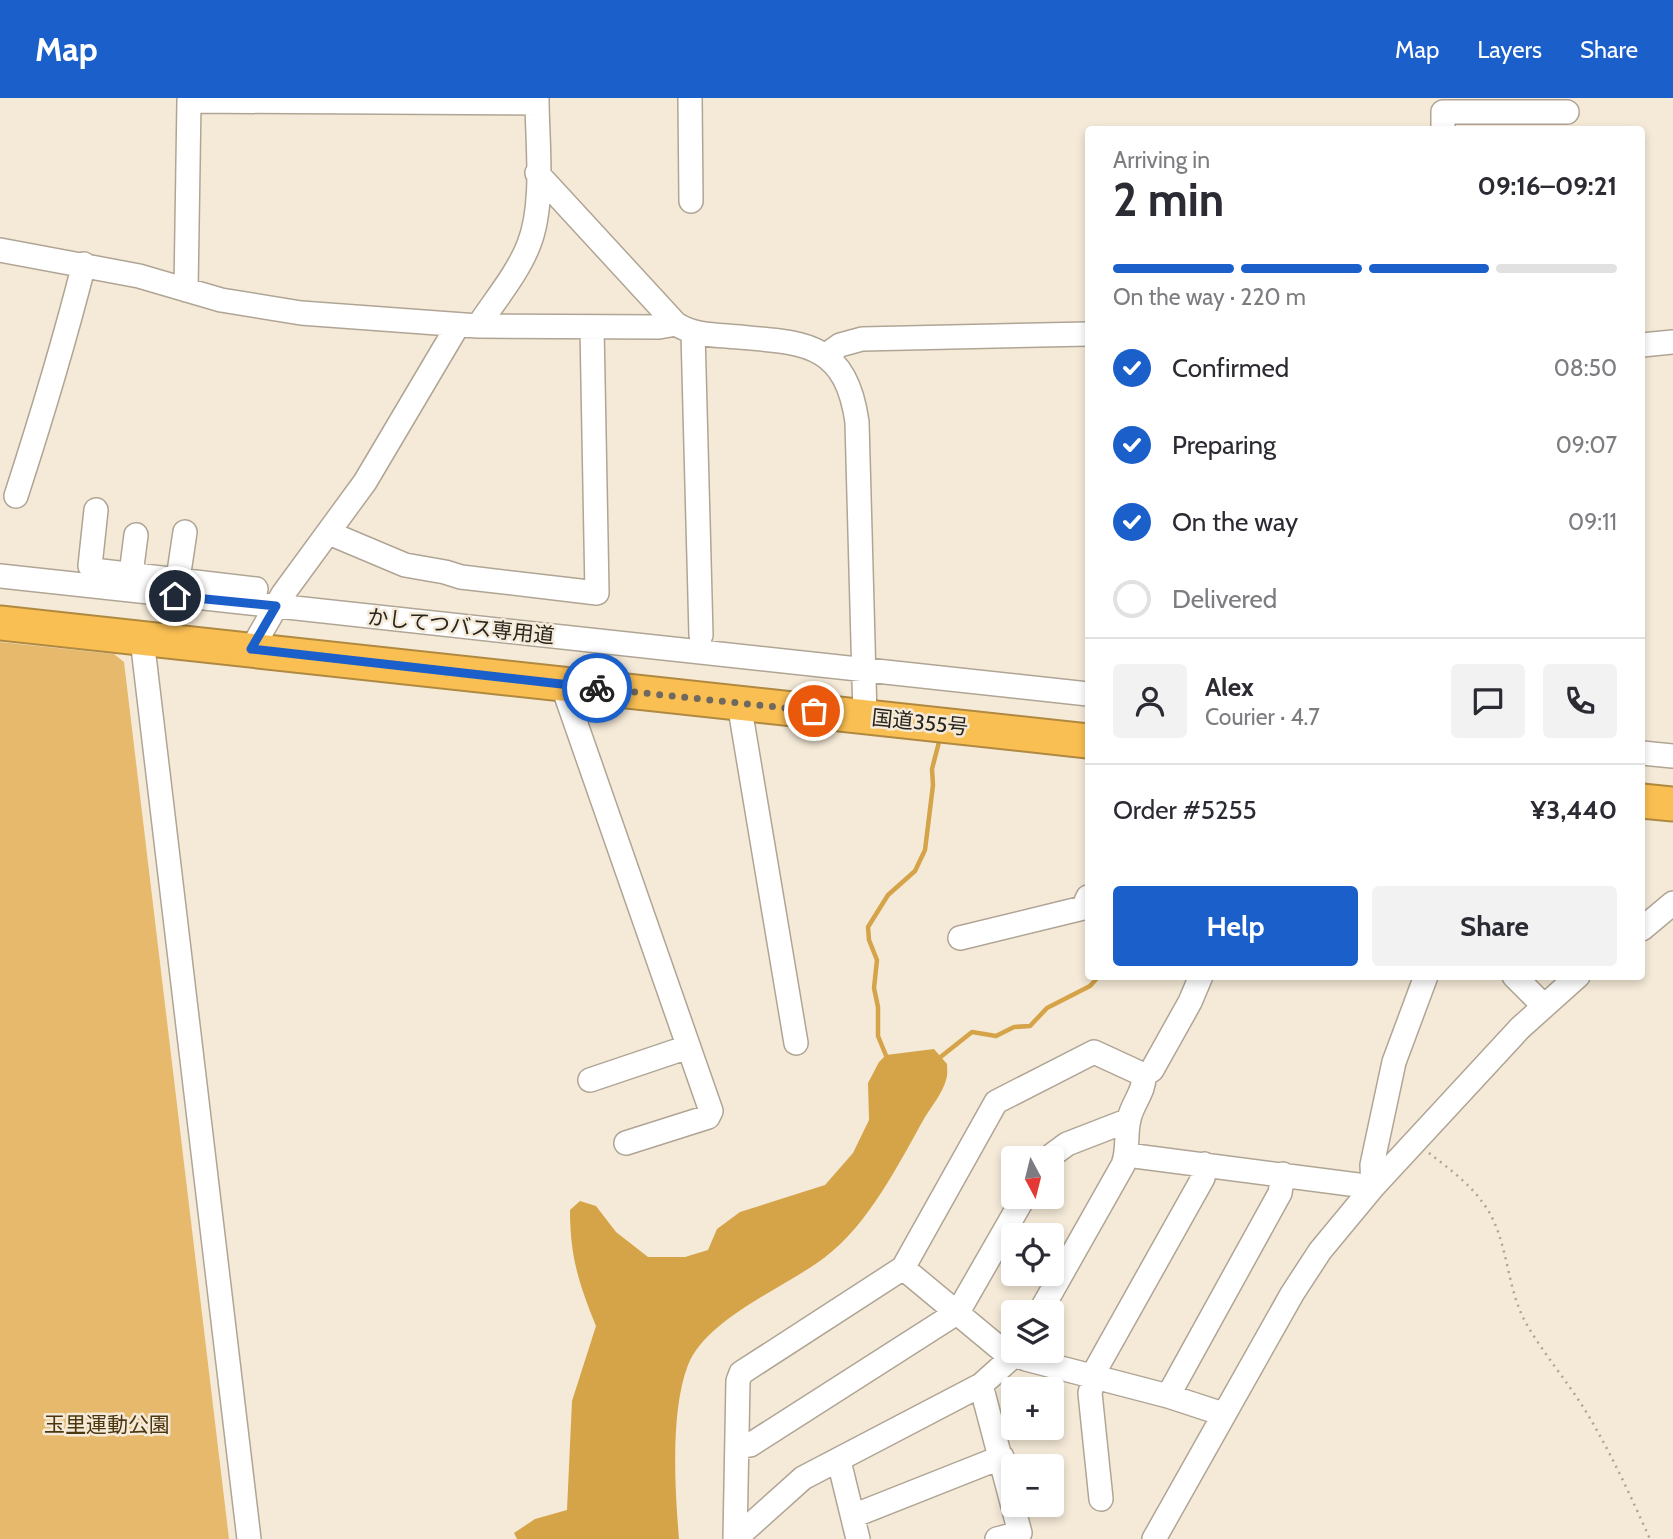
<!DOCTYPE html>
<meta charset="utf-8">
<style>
body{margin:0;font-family:Cabin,"Noto Sans JP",sans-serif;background:#f2f2f3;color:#2b2b33;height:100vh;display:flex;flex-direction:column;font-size:26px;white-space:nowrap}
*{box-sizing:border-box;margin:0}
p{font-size:23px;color:#7c7c81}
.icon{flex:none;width:38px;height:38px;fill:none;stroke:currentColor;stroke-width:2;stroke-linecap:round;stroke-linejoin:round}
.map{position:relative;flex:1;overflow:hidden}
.panel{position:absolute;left:1085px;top:28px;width:560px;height:854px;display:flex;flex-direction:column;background:#fff;border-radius:7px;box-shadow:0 4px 10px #0003}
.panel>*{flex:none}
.needle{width:46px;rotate:173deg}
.buttons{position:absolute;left:1001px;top:1048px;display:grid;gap:14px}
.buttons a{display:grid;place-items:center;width:63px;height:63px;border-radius:7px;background:#fff;box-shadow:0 4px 10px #0003;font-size:35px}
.pin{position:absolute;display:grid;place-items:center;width:60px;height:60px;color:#fff;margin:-30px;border:4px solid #fff;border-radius:50%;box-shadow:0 2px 7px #0007}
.courier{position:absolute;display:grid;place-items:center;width:70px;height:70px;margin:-35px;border:5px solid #1b5fcb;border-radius:50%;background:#fff;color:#222;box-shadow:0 2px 9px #0007}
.head em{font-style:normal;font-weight:700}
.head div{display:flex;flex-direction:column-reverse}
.head{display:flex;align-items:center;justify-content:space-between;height:119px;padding:0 28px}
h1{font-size:46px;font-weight:700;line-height:52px}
.bar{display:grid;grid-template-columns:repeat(4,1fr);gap:10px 7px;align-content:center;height:84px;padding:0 28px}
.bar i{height:9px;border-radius:5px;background:#e1e1e2}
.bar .current{background:#1b5fcb}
.bar p{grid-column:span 4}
.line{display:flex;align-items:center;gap:18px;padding:0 28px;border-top:2px solid #e1e1e2}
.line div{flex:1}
.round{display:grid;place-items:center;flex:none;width:74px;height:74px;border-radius:7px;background:#f2f2f3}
ol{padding:0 28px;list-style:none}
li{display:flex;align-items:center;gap:21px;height:77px}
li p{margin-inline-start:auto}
li .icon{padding:7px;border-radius:50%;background:#1b5fcb;color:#fff;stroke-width:4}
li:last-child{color:#7c7c81}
li i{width:38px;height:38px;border:4px solid #e1e1e2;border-radius:50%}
.cta{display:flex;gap:14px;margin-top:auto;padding:14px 28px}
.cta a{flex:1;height:80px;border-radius:7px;background:#1b5fcb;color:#fff;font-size:28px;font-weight:700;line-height:80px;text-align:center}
.cta a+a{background:#f2f2f3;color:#2b2b33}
header{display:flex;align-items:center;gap:42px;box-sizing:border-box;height:98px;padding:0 35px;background:#1b5fcb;color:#fff}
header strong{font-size:33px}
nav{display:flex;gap:38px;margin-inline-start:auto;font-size:24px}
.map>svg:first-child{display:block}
</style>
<header>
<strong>Map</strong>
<nav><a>Map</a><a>Layers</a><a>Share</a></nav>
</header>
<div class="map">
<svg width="1673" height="1441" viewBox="0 0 1673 1441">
<rect width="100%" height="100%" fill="#f5ead8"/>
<path fill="#e6b96c" d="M0,544l114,12 10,8 105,877h-229z"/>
<path fill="#d5a348" d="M934,951l13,15c0,5 1,11 -1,16 -3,12 -14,26 -21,37 -27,48 -56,107 -101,141 -40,30 -117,60 -136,107 -18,47 -13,124 -9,174h-162l-3,-6 21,-14 32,-9 5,-109 24,-75c-17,-42 -26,-69 -26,-116l10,-9 16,5 20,26 32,25h37l23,-7 9,-21 23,-17 85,-27 28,-32 16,-33 -1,-37 11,-21 7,-7z"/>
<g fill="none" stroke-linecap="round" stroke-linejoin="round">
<path stroke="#d5a348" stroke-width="4.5" d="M887,960l-9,-22v-29l-4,-19 3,-28 -8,-20 -1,-13 20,-32 27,-24 10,-21 8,-65 -1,-16 7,-27
M938,961l34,-27 24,4 18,-9 16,-1 17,-18 43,-22 9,-10"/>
<g stroke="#b0a595" stroke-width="26">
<path id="minor" d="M690,0l1,103
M1443,32v-18h124
M537,75l139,151c16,10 32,11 51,12 71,7 118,1 130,86l8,294
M0,152l139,26 82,24 80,13 177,13 181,1 17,-3
M186,192l3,-189 348,2
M478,228c17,-26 40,-53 51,-82 16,-41 8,-102 8,-146
M693,235l8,302
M1642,247l31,-3
M826,257l14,-10 22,-6 226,-5
M16,398c25,-77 48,-153 68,-232
M96,412l-6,56 3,4 163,19
M329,435l76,32 40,7 16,5 136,16 -5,-266
M131,476l5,-39
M0,478l1088,118
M178,481l7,-47
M142,541l107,900
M251,552l32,-56 82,-112 93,-157
M562,586l149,427 -3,6 -82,26
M739,605l57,340
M1642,655l31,3
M1642,831l31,-26
M960,840l123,-30 5,-11
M1514,878l29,29
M590,982l98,-33
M1127,1057l246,32 -1,-22 22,-103 32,-86
M1048,1060l19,-14 62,-24
M903,1170l100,83 23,8 142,37 55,18
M1040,1214l83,-147c6,-16 2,-30 6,-46 3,-15 16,-28 15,-44l8,-5 38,-68 11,-26
M981,1287l39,148 -23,6
M1168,1298l112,-203 3,-19
M737,1349l13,-2 208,-133 66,-115
M839,1363l19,78
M1101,1401l-11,-106 6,-24 107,-191 1,-14
M853,1418l149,-59
M735,1441l3,-158 3,-8 162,-105 93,-166 98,-50 50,23
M735,1441l68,-61 178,-93 38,-34
M1154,1441l138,-245 28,-43 53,-64 147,-159 58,-52"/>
</g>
<g stroke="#b08940" stroke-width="37">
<path id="highway" d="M0,525l1088,118
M1642,703l31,3"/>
</g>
<path stroke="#ada496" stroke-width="2.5" stroke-dasharray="2 5" stroke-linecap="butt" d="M1429,1055c19,15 40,30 54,50 26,34 22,83 43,120 18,32 43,60 62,92 24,40 43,82 62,124"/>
<use href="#minor" stroke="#fff" stroke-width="23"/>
<use href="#highway" stroke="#fabf53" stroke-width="33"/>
</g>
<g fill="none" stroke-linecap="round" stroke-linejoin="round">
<path stroke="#70695f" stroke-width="7" stroke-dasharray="0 12.6" d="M597,590l217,23"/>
<path stroke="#1b5fcb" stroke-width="9" d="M175,498l101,10 -25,43 346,39"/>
</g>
<g text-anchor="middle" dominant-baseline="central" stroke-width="5" stroke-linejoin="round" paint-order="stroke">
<g font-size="21" fill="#28241e" stroke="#f5ead8">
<text transform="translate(461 528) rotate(6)">かしてつバス専用道</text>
<text transform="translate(920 624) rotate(6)">国道355号</text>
</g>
<g font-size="21" fill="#4b3610" stroke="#f5ead8">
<text x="107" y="1326">玉里運動公園</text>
</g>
</g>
</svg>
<div class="buttons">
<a><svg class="needle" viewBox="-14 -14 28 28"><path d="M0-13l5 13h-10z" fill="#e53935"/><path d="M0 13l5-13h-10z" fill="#7c7c81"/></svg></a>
<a><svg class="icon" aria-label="locate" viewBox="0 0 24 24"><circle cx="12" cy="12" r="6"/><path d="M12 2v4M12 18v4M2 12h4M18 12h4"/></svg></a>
<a><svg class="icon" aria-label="layers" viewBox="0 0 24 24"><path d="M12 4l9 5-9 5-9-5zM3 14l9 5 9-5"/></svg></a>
<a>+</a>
<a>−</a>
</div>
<div class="pin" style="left:814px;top:613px;background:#ea580c"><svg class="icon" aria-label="bag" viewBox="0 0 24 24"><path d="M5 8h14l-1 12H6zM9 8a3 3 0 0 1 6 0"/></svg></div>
<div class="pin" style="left:175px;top:498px;background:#1f2937"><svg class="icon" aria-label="home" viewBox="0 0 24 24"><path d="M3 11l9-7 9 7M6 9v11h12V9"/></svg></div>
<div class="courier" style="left:597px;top:590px"><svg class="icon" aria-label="bike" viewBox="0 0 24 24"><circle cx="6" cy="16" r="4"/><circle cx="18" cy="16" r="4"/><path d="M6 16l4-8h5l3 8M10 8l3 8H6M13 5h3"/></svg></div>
<section class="panel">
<div class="head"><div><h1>2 min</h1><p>Arriving in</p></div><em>09:16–09:21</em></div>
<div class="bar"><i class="current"></i><i class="current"></i><i class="current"></i><i></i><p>On the way · 220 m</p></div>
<ol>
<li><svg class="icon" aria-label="check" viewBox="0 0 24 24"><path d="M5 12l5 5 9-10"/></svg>Confirmed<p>08:50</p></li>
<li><svg class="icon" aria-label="check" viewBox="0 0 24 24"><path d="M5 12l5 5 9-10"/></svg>Preparing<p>09:07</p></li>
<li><svg class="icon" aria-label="check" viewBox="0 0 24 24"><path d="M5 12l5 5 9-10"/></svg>On the way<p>09:11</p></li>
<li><i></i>Delivered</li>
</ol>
<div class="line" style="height:126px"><a class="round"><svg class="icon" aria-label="person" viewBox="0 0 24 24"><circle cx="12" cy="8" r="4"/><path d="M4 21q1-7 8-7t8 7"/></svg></a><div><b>Alex</b><p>Courier · 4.7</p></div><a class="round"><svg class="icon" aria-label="chat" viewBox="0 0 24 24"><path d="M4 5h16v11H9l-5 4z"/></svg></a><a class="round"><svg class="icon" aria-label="phone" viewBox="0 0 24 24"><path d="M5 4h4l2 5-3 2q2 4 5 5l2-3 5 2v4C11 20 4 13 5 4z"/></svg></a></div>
<div class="line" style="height:91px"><div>Order #5255</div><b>¥3,440</b></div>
<div class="cta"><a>Help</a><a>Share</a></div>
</section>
</div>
